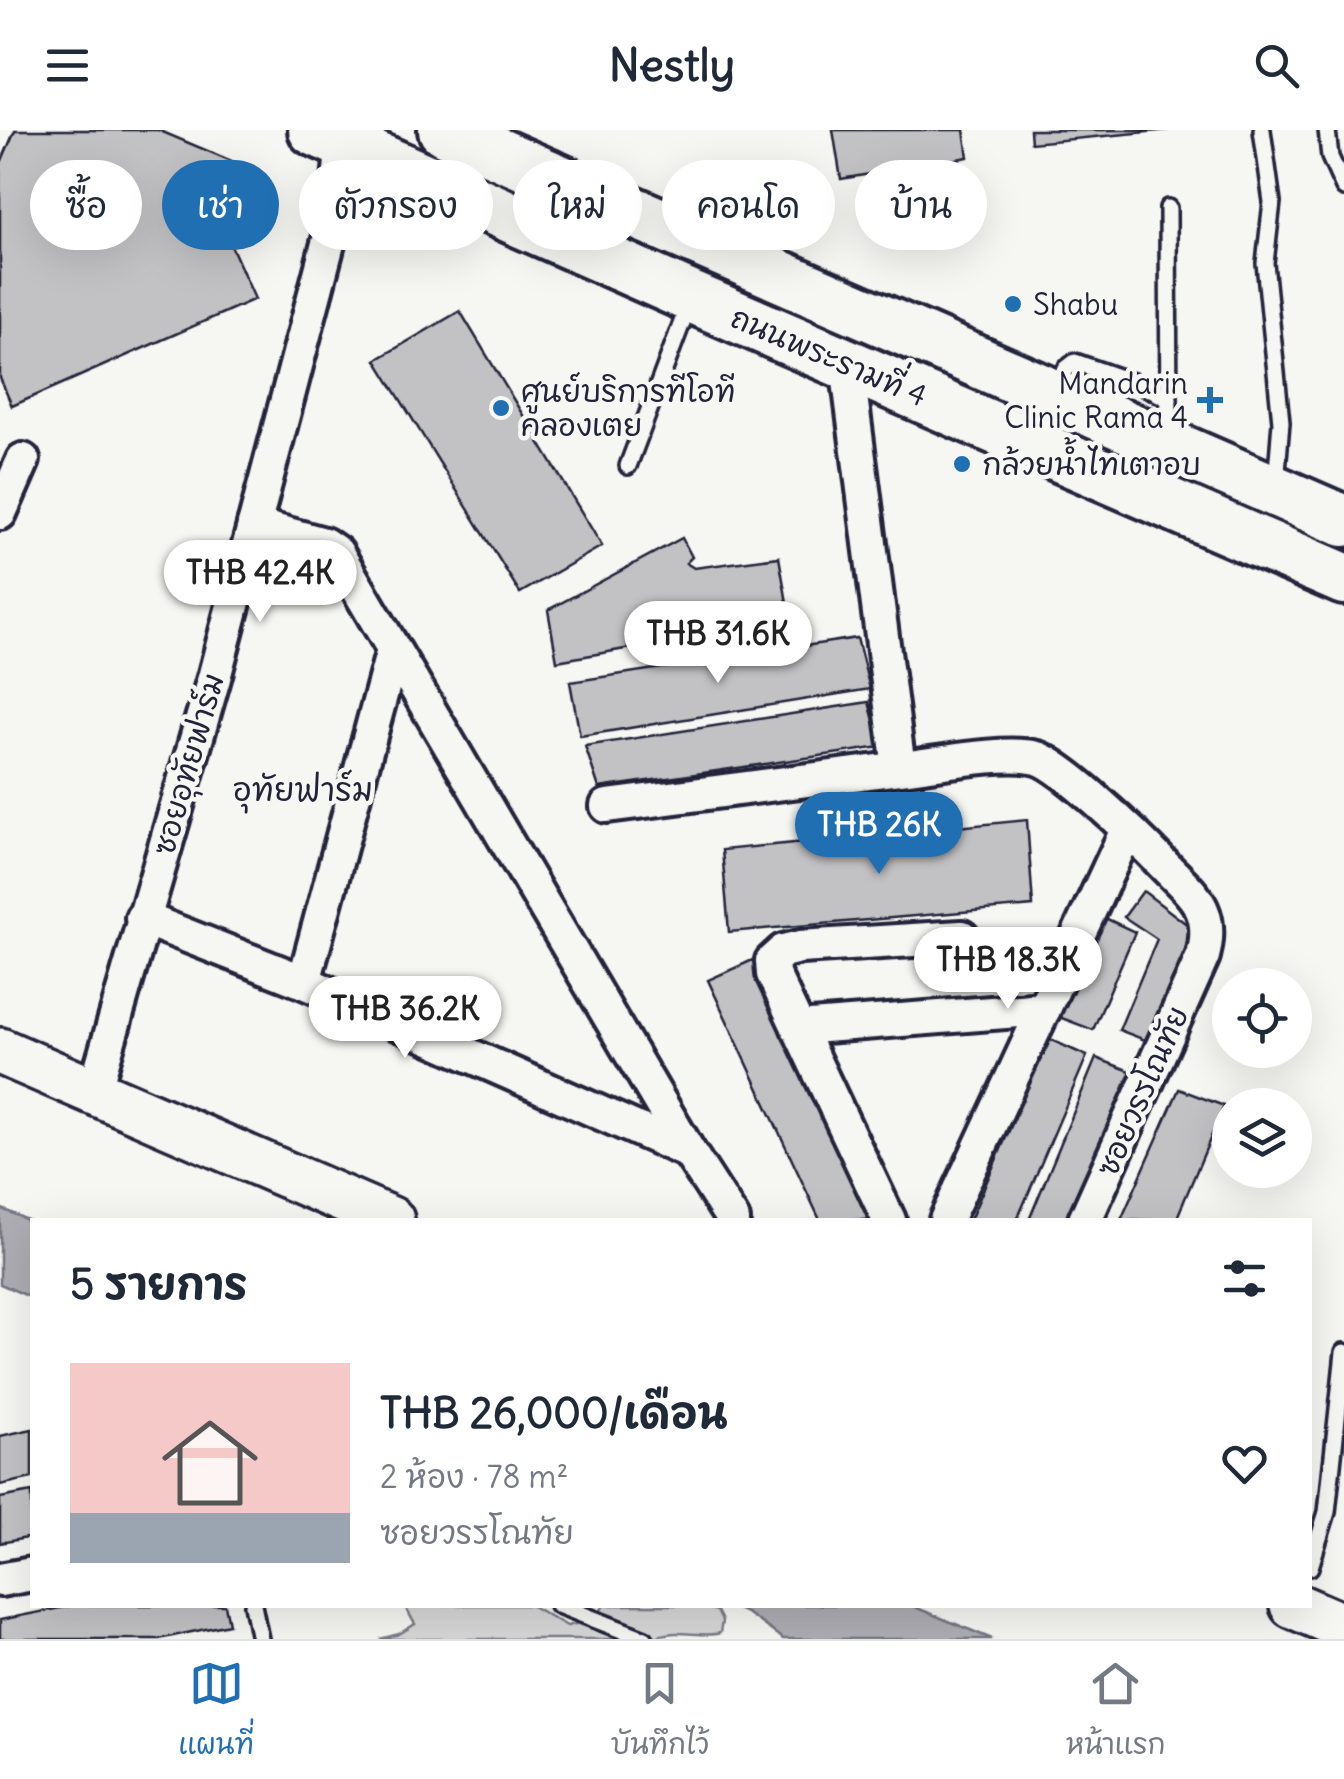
<!DOCTYPE html>
<html lang="th">
<head>
<meta charset="utf-8">
<style>
	body { margin:0; font-family:Delius,"Playpen Sans Thai",sans-serif; background:#f2f2f3; color:#1f2937; height:100vh; display:flex; flex-direction:column; font-size:38px; white-space:nowrap }
	* { box-sizing:border-box; margin:0 }
	p { font-size:32px; color:#747a83 }
	.icon { flex:none; width:55px; height:55px; fill:none; stroke:currentColor; stroke-width:2; stroke-linecap:round; stroke-linejoin:round }
	.map { position:relative; flex:1; overflow:hidden }
	.drawer { position:absolute; left:30px; top:1088px; width:1282px; height:390px; display:flex; flex-direction:column; background:#fff; border-radius:0px; box-shadow:0 10px 40px #0002 }
	.drawer>* { flex:none }
	.hud { position:absolute; left:30px; top:30px; width:1285px; height:90px; display:flex; gap:20px }
	.fabs { position:absolute; left:1212px; top:838px; display:grid; gap:20px }
	.fabs a { display:grid; place-items:center; width:100px; height:100px; border-radius:50%; background:#fff; box-shadow:0 10px 40px #0002; font-size:50px }
	.price { position:absolute; translate:-50% -85px; padding:0 22px; border-radius:35px; background:#fff; color:#222; font-size:32px; line-height:65px; filter:drop-shadow(0 2px 5px #0008) }
	.price::after { content:''; position:absolute; left:50%; top:60px; width:30px; height:22px; margin-left:-15px; background:inherit; clip-path:polygon(0 0,100% 0,50% 100%) }
	.price.on { background:#1f6fb2; color:#fff }
	ul { padding:0; list-style:none }
	li { display:flex; align-items:center; gap:30px; height:250px; padding:0 40px }
	li+li { border-top:2px solid #e0e1e3 }
	li span { display:grid; place-items:center; flex:none; width:280px; height:200px; border-radius:0px; color:#555 }
	li>.icon { margin-inline-start:auto }
	span .icon { width:120px; height:120px; fill:#fffc; stroke-width:1 }
	li b { font-size:42px }
	h2 { display:flex; justify-content:space-between; align-items:center; height:120px; padding:0 40px; font-size:42px }
	.chip { padding:0 35px; border-radius:45px; background:#fff; box-shadow:0 10px 40px #0002; font-size:35px; line-height:90px }
	.chip.on { background:#1f6fb2; color:#fff }
	header { display:flex; justify-content:space-between; align-items:center; height:130px; padding:0 40px; background:#fff; font-size:45px; font-weight:700 }
	.dock { display:flex; justify-content:space-around; align-items:center; height:140px; border-top:2px solid #e0e1e3; background:#fff; font-size:28px; color:#747a83 }
	.dock a { display:grid; justify-items:center; gap:5px }
	.dock .on { color:#1f6fb2 }
	.map>svg:first-child { display:block }
	.green { fill:#d7d7d7; stroke:#7c7c89; stroke-width:2.5 }
	.water { fill:#adadb3; stroke:#757583; stroke-width:2.5 }
	.building { fill:#c2c2c4; stroke:#22223b; stroke-width:2.5 }
	.lines { fill:none; stroke-linecap:round; stroke-linejoin:round }
	.lane-casing { stroke:#22223b; stroke-width:22 }
	.street-casing { stroke:#22223b; stroke-width:40 }
	.secondary-casing { stroke:#22223b; stroke-width:52 }
	.primary-casing { stroke:#22223b; stroke-width:58 }
	.lane { stroke:#f6f6f2; stroke-width:15 }
	.street { stroke:#f6f6f2; stroke-width:32 }
	.secondary { stroke:#f6f6f2; stroke-width:45 }
	.primary { stroke:#f6f6f2; stroke-width:50 }
	.poi-dot { fill:#1f6fb2; stroke:#f6f6f2; stroke-width:4 }
	.labels { text-anchor:middle; dominant-baseline:central; stroke-width:9; stroke-linejoin:round; paint-order:stroke }
	.poi-label { font-size:30px; fill:#22223b; stroke:#f6f6f2; text-anchor:start }
	.street-label { font-size:30px; fill:#22223b; stroke:#f6f6f2 }
	.neighbourhood-label { font-size:32px; fill:#22223b; stroke:#f6f6f2 }
</style>
</head>
<body>
<header><svg class="icon" aria-label="menu" viewBox="0 0 24 24"><path d="M4 6h16M4 12h16M4 18h16"/></svg>Nestly<svg class="icon" aria-label="search" viewBox="0 0 24 24"><circle cx="10" cy="10" r="6"/><path d="M15 15l6 6"/></svg></header>
<div class="map">
<svg width="1344" height="1509" viewBox="0 0 1344 1509">
	<rect width="100%" height="100%" fill="#f6f6f2"/>
	<filter id="ink" filterUnits="userSpaceOnUse"><feTurbulence type="fractalNoise" baseFrequency=".01" numOctaves="2"/><feDisplacementMap in="SourceGraphic" scale="20" xChannelSelector="R" yChannelSelector="G"/><feConvolveMatrix kernelMatrix="1 2 1 2 8 2 1 2 1" color-interpolation-filters="sRGB"/></filter>
	<g filter="url(#ink)">
		<!-- green -->
		<path class="green" d="M 404,1475 L 530,1475 L 567,1496 C 581,1493 598,1489 604,1475 L 696,1475 L 717,1481 L 722,1491 L 720,1503 C 700,1509 674,1496 651,1509 L 380,1509 L 399,1504 L 415,1494 Z"/>
		<!-- water -->
		<g class="water">
			<polygon points="0,1078 32,1092 32,1168 0,1154"/>
			<polygon points="729,1475 910,1475 992,1509 783,1509 748,1484"/>
		</g>
		<!-- building -->
		<g class="building">
			<polygon points="15,0 158,0 253,40 226,104 255,169 12,276 0,248 0,35"/>
			<polygon points="833,0 964,0 968,27 841,49"/>
			<polygon points="1030,0 1169,0 1031,13"/>
			<polygon points="460,181 602,416 520,463 376,230"/>
			<polygon points="682,408 692,427 686,433 694,438 779,427 790,490 557,531 548,480"/>
			<polygon points="857,508 870,559 580,606 570,552"/>
			<polygon points="869,572 881,617 599,658 585,616"/>
			<polygon points="1027,690 1033,776 729,802 722,720"/>
			<polygon points="1143,761 1197,802 1150,912 1119,900 1157,809 1124,787"/>
			<polygon points="1103,787 1135,802 1093,900 1059,887"/>
			<polygon points="755,829 877,1090 820,1090 708,850"/>
			<polygon points="1049,909 1087,926 1017,1090 970,1090"/>
			<polygon points="1096,928 1138,944 1079,1090 1029,1090"/>
			<polygon points="1179,959 1224,976 1176,1090 1121,1090"/>
			<polygon points="32,1299 32,1348 0,1355 0,1306"/>
			<polygon points="32,1362 32,1407 0,1413 0,1368"/>
			<polygon points="75,1475 225,1475 229,1494 159,1509 0,1509 0,1490"/>
		</g>
		<g class="lines">
			<!-- lane casing -->
			<g class="lane-casing">
				<g id="lane">
					<polyline points="1262,0 1272,72 1265,133 1281,292 1276,354"/>
					<polyline points="1327,0 1330,27 1344,58"/>
					<polyline points="1168,78 1169,307"/>
					<polyline points="1056,262 1066,239 1075,232 1141,255 1169,269"/>
					<polyline points="628,336 690,171"/>
					<polyline points="1310,1437 1327,1382 1344,1222"/>
					<polyline points="253,1475 260,1509"/>
					<polyline points="558,1475 645,1509"/>
				</g>
			</g>
			<!-- street casing -->
			<g class="street-casing">
				<g id="street">
					<polyline points="847,235 899,638"/>
					<polyline points="0,383 23,330"/>
					<polyline points="254,395 324,414 337,423 689,1022 733,1090"/>
					<path d="M 607,676 C 705,663 803,651 901,638 C 937,634 1003,620 1037,628 C 1061,634 1139,709 1159,730 C 1190,763 1216,776 1203,826 L 1085,1090"/>
					<polyline points="142,788 304,852 689,1022"/>
					<polyline points="304,852 393,520"/>
					<polyline points="798,898 1044,879"/>
					<polyline points="94,962 214,548 335,87 343,13"/>
					<polyline points="889,1090 773,844 772,831 783,821 800,817 962,807"/>
					<polyline points="946,1090 1127,700"/>
					<polyline points="0,1450 32,1444"/>
				</g>
			</g>
			<!-- secondary casing -->
			<g class="secondary-casing">
				<g id="secondary">
					<polyline points="0,921 391,1090"/>
					<polyline points="1293,1475 1344,1497"/>
				</g>
			</g>
			<!-- primary casing -->
			<g class="primary-casing">
				<g id="primary">
					<polyline points="314,0 691,167 1344,449"/>
					<polyline points="444,0 1344,391"/>
				</g>
			</g>
			<!-- lane -->
			<use href="#lane" class="lane"/>
			<!-- street -->
			<use href="#street" class="street"/>
			<!-- secondary -->
			<use href="#secondary" class="secondary"/>
			<!-- primary -->
			<use href="#primary" class="primary"/>
		</g>
	</g>
	<!-- markers -->
	<g class="poi-dot">
		<circle cx="1013" cy="174" r="10"/>
		<path d="M1205 255h10v10h10v10h-10v10h-10v-10h-10v-10h10z"/>
		<circle cx="501" cy="278" r="10"/>
		<circle cx="962" cy="334" r="10"/>
	</g>
	<g class="labels">
		<!-- poi labels -->
		<g class="poi-label">
			<text x="1033" y="174">Shabu</text>
			<text x="1188" y="253" text-anchor="end">Mandarin<tspan x="1188" dy="34">Clinic Rama 4</tspan></text>
			<text x="521" y="261">ศูนย์บริการทีโอที<tspan x="521" dy="34">คลองเตย</tspan></text>
			<text x="982" y="334">กล้วยน้ำไทเตาอบ</text>
		</g>
		<!-- street labels -->
		<g class="street-label">
			<text transform="translate(829 226) rotate(23)">ถนนพระรามที่ 4</text>
			<text transform="translate(188 634) rotate(-74)">ซอยอุทัยฟาร์ม</text>
			<text transform="translate(1142 961) rotate(-66)">ซอยวรรโณทัย</text>
		</g>
		<!-- neighbourhood labels -->
		<g class="neighbourhood-label">
			<text x="303" y="659">อุทัยฟาร์ม</text>
		</g>
	</g>
</svg>
<div class="fabs">
<a><svg class="icon" aria-label="locate" viewBox="0 0 24 24"><circle cx="12" cy="12" r="6"/><path d="M12 2v4M12 18v4M2 12h4M18 12h4"/></svg></a>
<a><svg class="icon" aria-label="layers" viewBox="0 0 24 24"><path d="M12 4l9 5-9 5-9-5zM3 14l9 5 9-5"/></svg></a>
</div>
<b class="price" style="left:260px;top:495px">THB 42.4K</b>
<b class="price" style="left:718px;top:556px">THB 31.6K</b>
<b class="price on" style="left:879px;top:747px">THB 26K</b>
<b class="price" style="left:1008px;top:882px">THB 18.3K</b>
<b class="price" style="left:405px;top:931px">THB 36.2K</b>
<div class="hud">
<a class="chip">ซื้อ</a>
<a class="chip on">เช่า</a>
<a class="chip">ตัวกรอง</a>
<a class="chip">ใหม่</a>
<a class="chip">คอนโด</a>
<a class="chip">บ้าน</a>
</div>
<section class="drawer">
<h2>5 รายการ<svg class="icon" aria-label="filters" viewBox="0 0 24 24"><path d="M4 7h16M4 17h16"/><circle cx="9" cy="7" r="2"/><circle cx="15" cy="17" r="2"/></svg></h2>
<ul>
<li><span style="background:linear-gradient(#f6c9c9 75%,#9aa5b1 0)"><svg class="icon" aria-label="home" viewBox="0 0 24 24"><path d="M3 11l9-7 9 7M6 9v11h12V9"/></svg></span><div><b>THB 26,000/เดือน</b><p>2 ห้อง · 78 m²</p><p>ซอยวรรโณทัย</p></div><svg class="icon" aria-label="heart" viewBox="0 0 24 24"><path d="M12 20l-8-8c-3-5 5-10 8-4 3-6 11-1 8 4z"/></svg></li>
</ul>
</section>
</div>
<nav class="dock">
<a class="on"><svg class="icon" aria-label="map" viewBox="0 0 24 24"><path d="M3 6l6-2 6 2 6-2v14l-6 2-6-2-6 2zM9 4v14M15 6v14"/></svg>แผนที่</a>
<a><svg class="icon" aria-label="saved" viewBox="0 0 24 24"><path d="M7 4h10v16l-5-4-5 4z"/></svg>บันทึกไว้</a>
<a><svg class="icon" aria-label="home" viewBox="0 0 24 24"><path d="M3 11l9-7 9 7M6 9v11h12V9"/></svg>หน้าแรก</a>
</nav>
</body>
</html>
